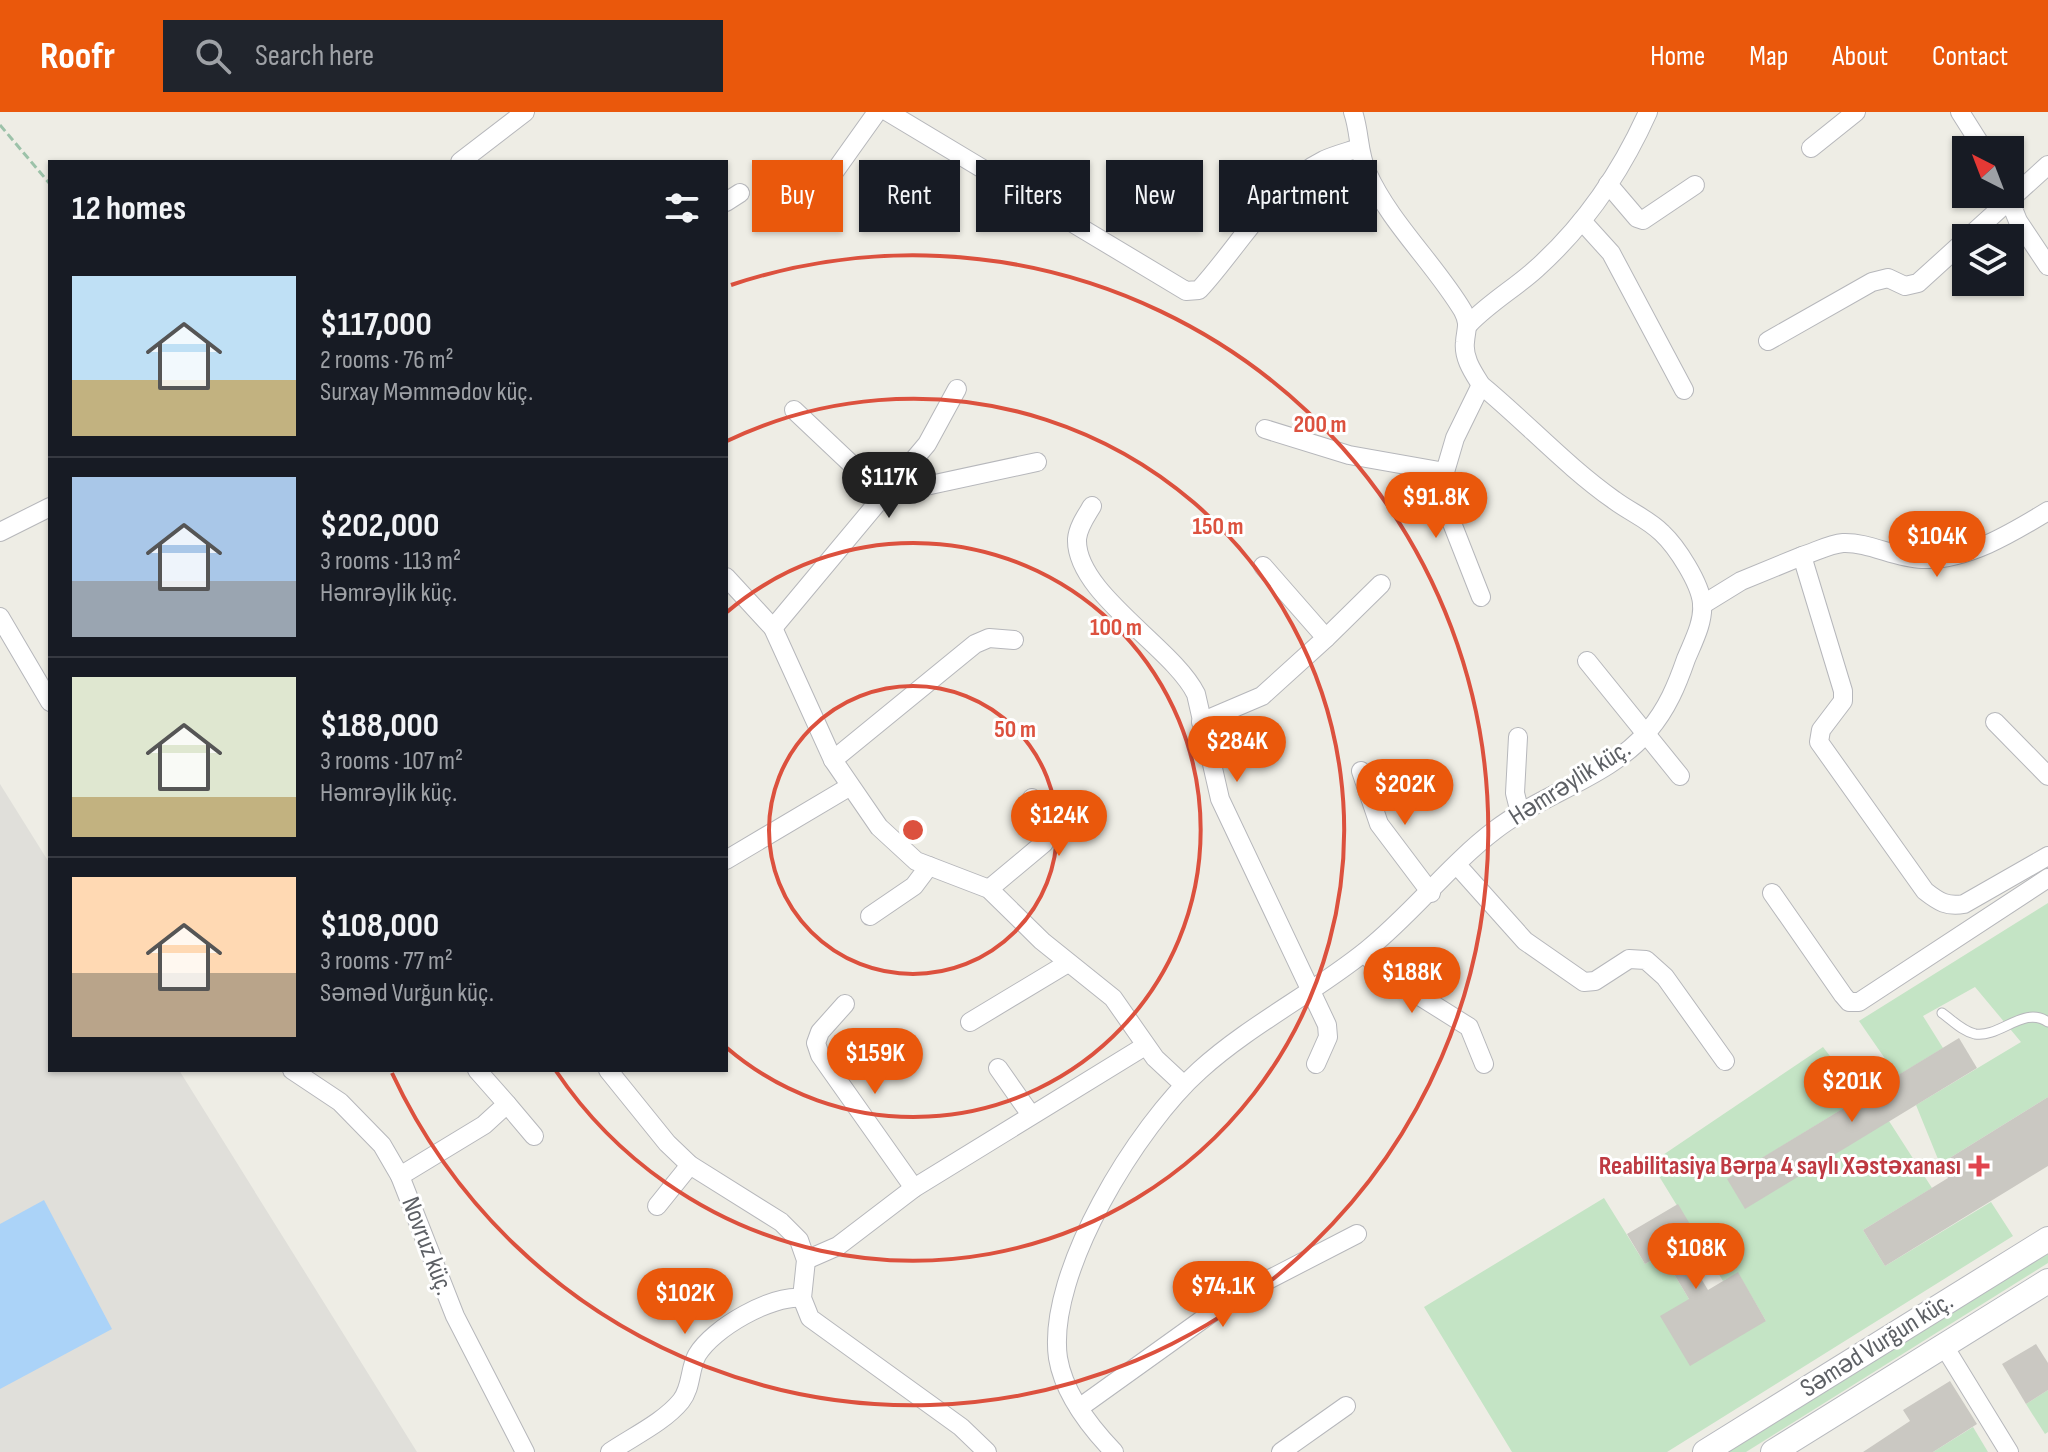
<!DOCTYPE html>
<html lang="en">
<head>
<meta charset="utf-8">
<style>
	body { margin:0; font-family:"Sofia Sans Condensed",sans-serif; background:#20242c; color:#f1f3f6; height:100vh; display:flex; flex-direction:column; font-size:30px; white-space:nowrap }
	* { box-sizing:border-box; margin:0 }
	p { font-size:26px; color:#9ea1a6 }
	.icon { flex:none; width:44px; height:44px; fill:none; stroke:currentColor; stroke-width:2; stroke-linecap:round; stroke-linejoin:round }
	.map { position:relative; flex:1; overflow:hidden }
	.drawer { position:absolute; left:48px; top:48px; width:680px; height:912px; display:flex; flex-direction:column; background:#171b24; border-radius:0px; box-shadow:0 2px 6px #0004 }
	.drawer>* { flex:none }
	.hud { position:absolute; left:752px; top:48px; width:760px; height:72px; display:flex; gap:16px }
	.needle { width:52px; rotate:318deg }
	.tools { position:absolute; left:1952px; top:24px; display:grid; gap:16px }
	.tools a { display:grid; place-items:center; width:72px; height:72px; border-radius:0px; background:#171b24; box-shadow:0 2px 6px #0004; font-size:40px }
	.price { position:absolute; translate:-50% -68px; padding:0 18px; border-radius:28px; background:#ea580c; color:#fff; font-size:26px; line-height:52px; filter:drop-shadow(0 2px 4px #0008) }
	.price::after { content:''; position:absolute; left:50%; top:48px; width:24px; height:18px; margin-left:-12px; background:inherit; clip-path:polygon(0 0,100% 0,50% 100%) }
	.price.on { background:#222; color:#fff }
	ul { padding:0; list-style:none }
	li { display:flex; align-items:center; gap:24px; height:200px; padding:0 24px }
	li+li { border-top:2px solid #363941 }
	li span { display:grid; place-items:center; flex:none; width:224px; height:160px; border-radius:0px; color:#555 }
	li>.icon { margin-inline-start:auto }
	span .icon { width:96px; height:96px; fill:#fffc; stroke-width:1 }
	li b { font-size:34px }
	h2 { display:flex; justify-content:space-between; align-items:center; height:96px; padding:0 24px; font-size:34px }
	.pill { padding:0 28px; border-radius:0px; background:#171b24; box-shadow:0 2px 6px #0004; font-size:28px; line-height:72px }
	.pill.on { background:#ea580c; color:#fff }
	header { display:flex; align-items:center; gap:48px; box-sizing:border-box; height:112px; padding:0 40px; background:#ea580c; color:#fff }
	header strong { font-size:38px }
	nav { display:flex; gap:44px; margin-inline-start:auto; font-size:28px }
	.search { width:560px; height:72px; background:#20242c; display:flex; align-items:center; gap:20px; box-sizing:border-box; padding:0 28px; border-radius:0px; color:#9ea1a6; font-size:30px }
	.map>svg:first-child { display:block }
	.industrial { fill:#e0dfda }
	.green { fill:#c4e4c5 }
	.water { fill:#abd3f8 }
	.building { fill:#cac8c2 }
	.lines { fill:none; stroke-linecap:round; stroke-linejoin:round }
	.lane-casing { stroke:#b6b7bb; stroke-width:11 }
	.street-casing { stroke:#b6b7bb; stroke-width:20 }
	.secondary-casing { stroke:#b7b9be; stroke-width:26 }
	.path { stroke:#9cc2a9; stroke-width:3; stroke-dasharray:8 4; stroke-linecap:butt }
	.lane { stroke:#fff; stroke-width:9 }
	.street { stroke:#fff; stroke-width:18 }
	.secondary { stroke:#fff; stroke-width:24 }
	.ring { fill:none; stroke:#dc513e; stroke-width:4 }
	.health-dot { fill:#e0444e; stroke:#fff; stroke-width:3 }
	.labels { text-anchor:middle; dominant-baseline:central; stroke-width:6; stroke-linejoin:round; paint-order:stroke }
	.street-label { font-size:26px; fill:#5d6065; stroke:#fff }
	.health-label { font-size:26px; font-weight:bold; fill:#be3a42; stroke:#fff; text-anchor:end }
	.centre { fill:#dc513e; stroke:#fff; stroke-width:4 }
	.ring-label { font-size:24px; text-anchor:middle; font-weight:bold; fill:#dc513e; stroke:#fff; stroke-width:6; stroke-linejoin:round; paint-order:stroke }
</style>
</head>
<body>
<header>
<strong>Roofr</strong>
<div class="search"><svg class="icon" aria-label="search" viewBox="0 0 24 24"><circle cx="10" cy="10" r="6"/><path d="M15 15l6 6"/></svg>Search here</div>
<nav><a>Home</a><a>Map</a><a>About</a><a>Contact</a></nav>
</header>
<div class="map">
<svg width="2048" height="1340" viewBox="0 0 2048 1340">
	<rect width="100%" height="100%" fill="#eeede5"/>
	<!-- industrial -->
	<polygon class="industrial" points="0,672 50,752 50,958 179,958 417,1340 0,1340"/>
	<!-- green -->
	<g class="green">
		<polygon points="2048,791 2048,985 1940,1052 1916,993 2021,930 1975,875 1923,904 1943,936 1897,964 1859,909"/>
		<polygon points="1823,935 1862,985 1728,1067 1889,1009 1932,1076 1863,1118 1885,1154 1991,1090 2013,1124 1667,1340 1512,1340 1424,1195 1604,1086 1645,1152 1662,1142 1689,1187 1766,1209 1738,1161 1723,1169 1651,1051"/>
		<polygon points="2048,1139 2048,1151 1746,1340 1727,1340"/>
		<polygon points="2048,1278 2048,1320 2045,1322 2026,1292"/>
		<polygon points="1973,1315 1988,1340 1933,1340"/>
	</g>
	<!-- water -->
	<polygon class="water" points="44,1088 112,1217 0,1277 0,1112"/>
	<!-- building -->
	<g class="building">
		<polygon points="1959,926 1977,956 1745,1097 1727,1067"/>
		<polygon points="2048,985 2048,1054 1885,1154 1863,1118 1948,1066 1940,1052"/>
		<polygon points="1678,1092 1697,1124 1681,1133 1708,1178 1738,1160 1766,1209 1690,1254 1660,1204 1689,1187 1662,1142 1645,1152 1627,1122"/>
		<polygon points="2036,1232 2048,1251 2048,1278 2026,1292 2002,1252"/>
		<polygon points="1950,1269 1977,1312 1933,1340 1863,1340 1910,1309 1903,1298"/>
	</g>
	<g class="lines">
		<!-- lane casing -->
		<g class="lane-casing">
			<path id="lane" d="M 1942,901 C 1952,908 1962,919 1975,922 C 2000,926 2024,893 2048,910"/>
		</g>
		<!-- street casing -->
		<g class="street-casing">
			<g id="street">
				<path d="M 888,0 L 1186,179 L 1199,178 C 1238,136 1271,74 1324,48 C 1335,43 1347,40 1359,36"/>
				<polyline points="1960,0 1984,38"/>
				<polyline points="1811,36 1856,0"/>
				<polyline points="460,50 525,0"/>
				<polyline points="1608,72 1637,106 1643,108 1695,73"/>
				<polyline points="2007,82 2018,109 2048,154"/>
				<polyline points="815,87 877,0"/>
				<polyline points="726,90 740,81"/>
				<polyline points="1582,109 1611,141 1684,278"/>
				<path d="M 1469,212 C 1489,191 1515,176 1536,157 C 1584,114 1622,58 1648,0"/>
				<polyline points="1768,229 1872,170 1888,166 1905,174 1918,171 2048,53"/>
				<polyline points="794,298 884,383 927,332 957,277"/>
				<polyline points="1265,317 1349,343 1445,360 1455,326 1481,273"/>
				<polyline points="1445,360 1450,406 1481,485"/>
				<path d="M 1092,394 C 1086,404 1078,415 1077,427 C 1075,481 1173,535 1196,582 L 1220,687 L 1327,913 L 1328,925 L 1316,952"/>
				<polyline points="0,420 50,395"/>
				<path d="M 1802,444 C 1815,440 1830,432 1843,431 C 1869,430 1895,446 1922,447 C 1966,449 2012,421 2048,399"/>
				<polyline points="726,465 773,516 833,648 879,715 916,749 989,777 1042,829 1113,886 1155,946 1184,973"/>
				<path d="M 1702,493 L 1741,469 L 1802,444 L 1843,579 L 1843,589 L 1821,618 L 1819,630 L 1925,779 C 1939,790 1947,795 1964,792 L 2048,744"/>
				<polyline points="0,505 50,590"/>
				<polyline points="773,516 884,383 1037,350"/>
				<polyline points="1326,526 1381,472"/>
				<polyline points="1587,549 1680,664"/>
				<polyline points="1201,610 1262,584 1326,526 1263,454"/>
				<polyline points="1995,610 2048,664"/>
				<polyline points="1518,625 1515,681 1520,701"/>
				<polyline points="833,648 975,532 989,526 1014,528"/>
				<polyline points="1361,659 1379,712 1431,781"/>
				<polyline points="726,748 849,675"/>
				<polyline points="1457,753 1525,829 1584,870 1595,869 1629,847 1646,848 1665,865 1725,949"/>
				<polyline points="989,777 1044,731 1048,721 1032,686"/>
				<polyline points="1772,781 1843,883 1849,890 1859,890 2048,766"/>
				<polyline points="870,804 914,774 929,754"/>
				<polyline points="1364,841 1386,863 1469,915 1484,952"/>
				<polyline points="845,892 820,920 816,931 820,943 914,1076"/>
				<polyline points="970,910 1068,851"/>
				<polyline points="998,956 1031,1003"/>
				<polyline points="292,958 340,990 382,1033 400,1064 455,1204 525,1340"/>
				<polyline points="608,958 667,1031 690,1053 781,1110 799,1128 806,1148 802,1186 810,1206 961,1315 987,1340"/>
				<polyline points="507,992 534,1024"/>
				<polyline points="400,1064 484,1013 507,992 477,958"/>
				<polyline points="657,1094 690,1053"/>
				<polyline points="806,1148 838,1134 914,1076 1145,934"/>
				<polyline points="1944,1234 2009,1340"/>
				<polyline points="1079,1296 1231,1187 1357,1122"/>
				<path d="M 610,1340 C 632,1325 664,1310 681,1289 C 692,1275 689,1258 697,1243 C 713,1216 771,1183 802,1186"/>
				<path d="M 1114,1340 C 1089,1314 1064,1282 1058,1246 C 1046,1161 1138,1013 1200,958 C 1251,912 1314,881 1367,838 C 1413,801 1449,753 1495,718 C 1543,681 1610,665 1649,618 C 1667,597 1677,573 1686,547 C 1693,530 1704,510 1702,491 C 1700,471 1677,435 1662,421 C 1648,407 1630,400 1614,388 C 1567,355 1526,310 1481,273 C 1473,260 1463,246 1465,230 C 1466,216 1470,213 1463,199 C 1435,152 1390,111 1367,60 C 1358,41 1360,20 1353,0"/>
				<polyline points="1281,1340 1346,1294"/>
			</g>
		</g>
		<!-- secondary casing -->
		<g class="secondary-casing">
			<g id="secondary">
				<polyline points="1705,1340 2048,1127"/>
				<polyline points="1773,1340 2048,1169"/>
			</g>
		</g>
		<!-- path -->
		<polyline class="path" points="0,13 50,72"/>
		<!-- lane -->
		<use href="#lane" class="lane"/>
		<!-- street -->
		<use href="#street" class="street"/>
		<!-- secondary -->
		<use href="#secondary" class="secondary"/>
	</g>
	<!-- distance rings -->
	<g class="ring">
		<circle cx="913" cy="718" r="144"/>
		<path d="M727 500A287 287 0 1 1 727 936"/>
		<path d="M727 329A431 431 0 1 1 556 959"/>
		<path d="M731 173A575 575 0 1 1 392 961"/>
	</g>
	<!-- markers -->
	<path class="health-dot" d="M1975 1042h8v8h8v8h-8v8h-8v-8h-8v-8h8z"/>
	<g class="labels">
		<!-- street labels -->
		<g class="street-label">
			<text transform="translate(1570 671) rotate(-32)">Həmrəylik küç.</text>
			<text transform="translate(427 1134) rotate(69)">Novruz küç.</text>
			<text transform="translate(1877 1233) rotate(-32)">Səməd Vurğun küç.</text>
		</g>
		<!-- health labels -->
		<g class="health-label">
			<text x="1961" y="1054">Reabilitasiya Bәrpa 4 saylı Xəstəxanası</text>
		</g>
	</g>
	<circle cx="913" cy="718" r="12" class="centre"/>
	<g class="ring-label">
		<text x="1320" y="320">200 m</text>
		<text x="1218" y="422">150 m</text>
		<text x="1116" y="523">100 m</text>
		<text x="1015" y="625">50 m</text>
	</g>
</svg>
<div class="tools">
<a><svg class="needle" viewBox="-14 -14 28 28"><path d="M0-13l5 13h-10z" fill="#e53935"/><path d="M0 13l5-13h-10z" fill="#9ea1a6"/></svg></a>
<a><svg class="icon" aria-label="layers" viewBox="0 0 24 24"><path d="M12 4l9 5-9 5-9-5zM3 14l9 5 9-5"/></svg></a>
</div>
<b class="price on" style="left:889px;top:408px">$117K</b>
<b class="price" style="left:1436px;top:428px">$91.8K</b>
<b class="price" style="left:1937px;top:467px">$104K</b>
<b class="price" style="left:1237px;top:672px">$284K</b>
<b class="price" style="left:1405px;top:715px">$202K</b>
<b class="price" style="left:1059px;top:746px">$124K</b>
<b class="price" style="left:1412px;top:903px">$188K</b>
<b class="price" style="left:875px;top:984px">$159K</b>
<b class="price" style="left:1852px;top:1012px">$201K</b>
<b class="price" style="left:1696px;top:1179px">$108K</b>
<b class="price" style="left:1223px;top:1217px">$74.1K</b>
<b class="price" style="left:685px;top:1224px">$102K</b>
<div class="hud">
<a class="pill on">Buy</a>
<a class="pill">Rent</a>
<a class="pill">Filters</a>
<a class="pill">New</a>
<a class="pill">Apartment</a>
</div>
<section class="drawer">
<h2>12 homes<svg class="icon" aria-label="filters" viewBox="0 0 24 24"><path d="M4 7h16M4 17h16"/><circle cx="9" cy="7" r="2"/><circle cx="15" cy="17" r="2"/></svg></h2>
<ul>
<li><span style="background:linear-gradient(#bfe0f5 65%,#c2b280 0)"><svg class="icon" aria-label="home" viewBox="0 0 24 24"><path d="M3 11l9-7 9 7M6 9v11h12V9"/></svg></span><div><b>$117,000</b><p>2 rooms · 76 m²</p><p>Surxay Məmmədov küç.</p></div></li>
<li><span style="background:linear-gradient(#a9c7e8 65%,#9aa5b1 0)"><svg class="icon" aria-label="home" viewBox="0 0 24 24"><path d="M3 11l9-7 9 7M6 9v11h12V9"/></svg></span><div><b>$202,000</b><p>3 rooms · 113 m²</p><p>Həmrəylik küç.</p></div></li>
<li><span style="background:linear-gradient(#dfe7d0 75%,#c2b280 0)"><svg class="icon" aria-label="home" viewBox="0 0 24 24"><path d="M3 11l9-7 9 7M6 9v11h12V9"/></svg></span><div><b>$188,000</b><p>3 rooms · 107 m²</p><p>Həmrəylik küç.</p></div></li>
<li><span style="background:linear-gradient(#ffd9b3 60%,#b9a48a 0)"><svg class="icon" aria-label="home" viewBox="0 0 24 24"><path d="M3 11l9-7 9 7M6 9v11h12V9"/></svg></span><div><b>$108,000</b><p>3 rooms · 77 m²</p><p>Səməd Vurğun küç.</p></div></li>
</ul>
</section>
</div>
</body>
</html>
